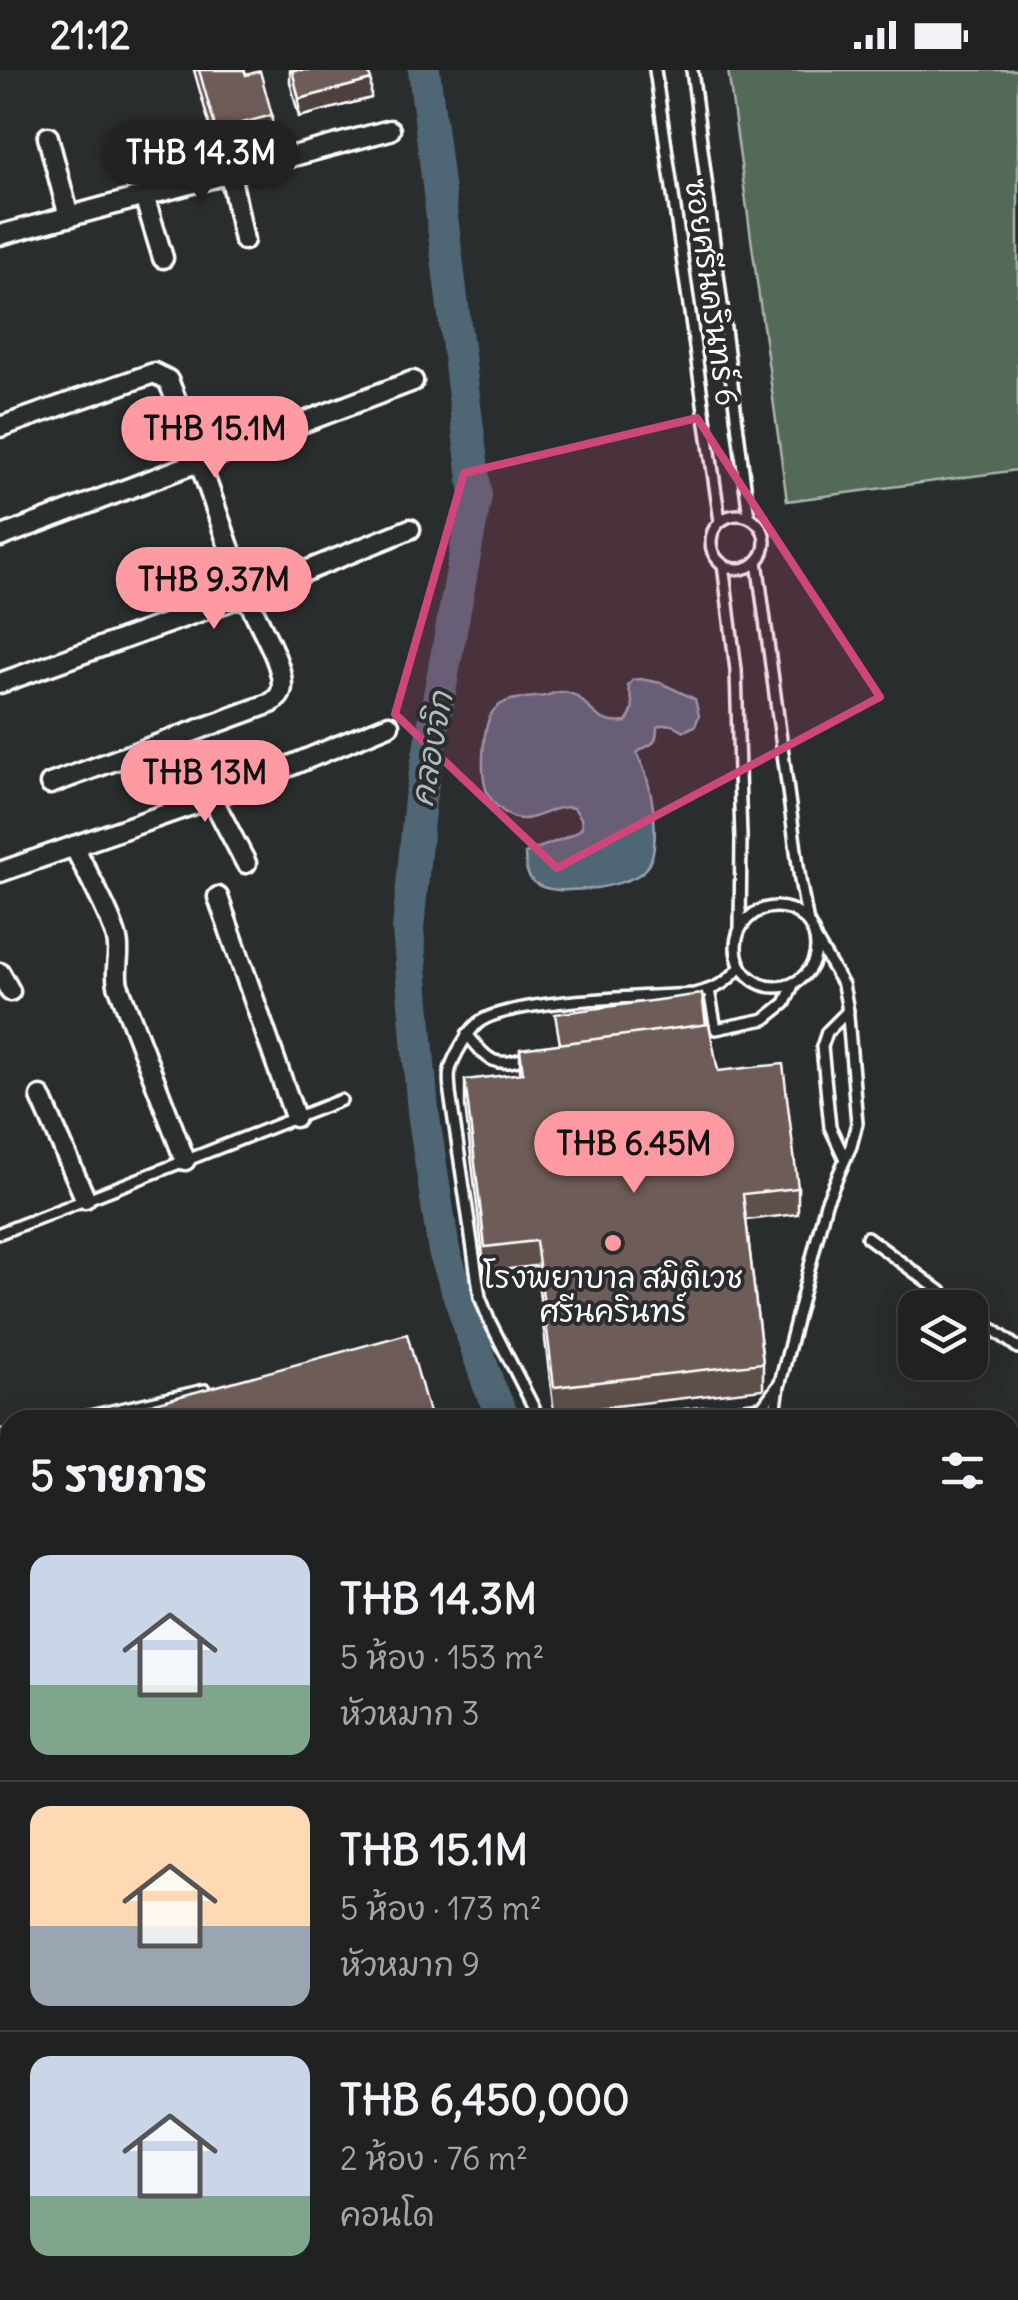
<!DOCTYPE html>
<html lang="th">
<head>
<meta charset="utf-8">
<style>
	body { margin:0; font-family:Delius,"Playpen Sans Thai",sans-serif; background:#282a2a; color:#f1f3f6; height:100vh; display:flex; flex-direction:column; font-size:38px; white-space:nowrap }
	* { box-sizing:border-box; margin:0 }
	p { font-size:32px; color:#a2a4a5 }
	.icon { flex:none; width:55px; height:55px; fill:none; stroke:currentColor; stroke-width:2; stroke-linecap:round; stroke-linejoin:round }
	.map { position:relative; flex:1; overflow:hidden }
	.side { position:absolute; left:0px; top:1340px; width:1020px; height:890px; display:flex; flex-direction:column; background:#202222; border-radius:30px 30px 0 0; box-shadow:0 5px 25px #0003,0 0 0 2px #3d3f40 }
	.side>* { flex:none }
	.tools { position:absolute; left:898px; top:1220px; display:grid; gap:20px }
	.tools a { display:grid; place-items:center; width:90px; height:90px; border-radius:20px; background:#202222; box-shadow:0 5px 25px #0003,0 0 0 2px #3d3f40; font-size:50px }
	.price { position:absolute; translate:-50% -85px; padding:0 22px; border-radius:35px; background:#ff9aa2; color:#111; font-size:32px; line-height:65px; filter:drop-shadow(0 2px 5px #0008) }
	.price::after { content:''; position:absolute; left:50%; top:60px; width:30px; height:22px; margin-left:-15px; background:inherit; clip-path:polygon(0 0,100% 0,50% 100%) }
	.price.on { background:#222; color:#fff }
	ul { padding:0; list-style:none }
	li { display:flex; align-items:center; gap:30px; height:250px; padding:0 30px }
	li+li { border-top:2px solid #3d3f40 }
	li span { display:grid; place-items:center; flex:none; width:280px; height:200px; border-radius:20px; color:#555 }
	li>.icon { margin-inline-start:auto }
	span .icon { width:120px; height:120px; fill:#fffc; stroke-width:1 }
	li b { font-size:42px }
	h2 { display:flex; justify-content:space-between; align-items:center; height:120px; padding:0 30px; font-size:42px }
	.status { display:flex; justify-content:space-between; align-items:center; height:70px; padding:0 50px; background:#202222; direction:ltr }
	.status svg { height:28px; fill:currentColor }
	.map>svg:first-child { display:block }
	.green { fill:#526b59; stroke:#a8b5ac; stroke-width:2.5 }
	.water { fill:#4f6674; stroke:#95a3ac; stroke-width:2.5 }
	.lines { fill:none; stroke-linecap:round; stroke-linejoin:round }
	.canal { stroke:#4f6674; stroke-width:20 }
	.river { stroke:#4f6674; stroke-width:32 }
	.lane-casing { stroke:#fff; stroke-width:16 }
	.street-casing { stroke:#fff; stroke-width:25 }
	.secondary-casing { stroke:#fff; stroke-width:32 }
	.lane { stroke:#2a2d2e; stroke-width:9 }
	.street { stroke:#2a2d2e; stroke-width:18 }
	.secondary { stroke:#2a2d2e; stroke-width:25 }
	.wall { fill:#5f4f4c; stroke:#fff; stroke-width:2.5 }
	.shaded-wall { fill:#4d403e; stroke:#fff; stroke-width:2.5 }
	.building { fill:#6e5c58; stroke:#fff; stroke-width:2.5 }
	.marked { fill:#ce467c; fill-opacity:0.2; stroke:#ce467c; stroke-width:8; stroke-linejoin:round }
	.poi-dot { fill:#ff9aa2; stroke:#2a2d2e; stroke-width:4 }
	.labels { text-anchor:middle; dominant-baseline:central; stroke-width:8; stroke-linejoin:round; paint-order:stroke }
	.street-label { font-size:30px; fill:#fff; stroke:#2a2d2e }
	.poi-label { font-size:30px; fill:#fff; stroke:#2a2d2e }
	.water-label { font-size:32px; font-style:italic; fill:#b0bac0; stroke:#2a2d2e }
</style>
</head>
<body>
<div class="status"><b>21:12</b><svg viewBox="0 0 49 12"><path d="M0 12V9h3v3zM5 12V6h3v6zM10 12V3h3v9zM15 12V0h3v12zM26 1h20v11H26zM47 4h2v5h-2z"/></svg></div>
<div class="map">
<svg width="1018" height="2230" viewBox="0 0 1018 2230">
	<rect width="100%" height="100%" fill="#2a2d2e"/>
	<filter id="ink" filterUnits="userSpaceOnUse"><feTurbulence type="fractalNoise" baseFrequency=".01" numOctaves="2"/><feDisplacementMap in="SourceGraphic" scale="20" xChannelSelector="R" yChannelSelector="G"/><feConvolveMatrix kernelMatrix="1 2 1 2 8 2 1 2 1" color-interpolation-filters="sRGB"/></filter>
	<g filter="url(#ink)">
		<!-- green -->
		<polygon class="green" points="728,0 1018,0 1018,400 787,431"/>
		<!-- water -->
		<path class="water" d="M 640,609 L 661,613 L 695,629 L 699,646 L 695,656 L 684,661 C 675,655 667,652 657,657 C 657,680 648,672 637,683 C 640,691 644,698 646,705 C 653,728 661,777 647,798 C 637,811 605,817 589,819 C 573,820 548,823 535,813 C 525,805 526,796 525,784 C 543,774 566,771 582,758 L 581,748 L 574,738 C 554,733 534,754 515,748 C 504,744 492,733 487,722 C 480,705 482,653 494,640 C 508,625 528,629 545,626 C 553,624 552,623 560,622 C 590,621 587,657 626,652 C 637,638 632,631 628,616 L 633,610 Z"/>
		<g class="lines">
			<!-- canal -->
			<polyline class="canal" points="946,2220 959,2230"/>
			<!-- river -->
			<polyline class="river" points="424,0 476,425 420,729 408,859 423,1042 444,1181 490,1319 505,1350"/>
			<!-- lane casing -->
			<g class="lane-casing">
				<g id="lane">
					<polyline points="655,0 720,451"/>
					<polyline points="692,0 749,447"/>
					<circle cx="738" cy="472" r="27"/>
					<polyline points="757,491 800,810 808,853"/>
					<polyline points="723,494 736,600 741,768 740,859"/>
					<circle cx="776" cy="877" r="40"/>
					<polyline points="709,920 716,959 765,949 785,933 794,913"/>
					<path d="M 467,964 C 487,989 494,1000 527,987"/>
					<polyline points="845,1089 830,1057 822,977 827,962 848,941"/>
					<polyline points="0,1163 341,1030"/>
					<polyline points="867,1167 963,1238"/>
					<polyline points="970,1242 1018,1278"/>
					<polyline points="72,1350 205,1320"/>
					<path d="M 540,1350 L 489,1250 L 480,1227 L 450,1023 C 450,1016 448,1007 450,1000 C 453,987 468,962 478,953 C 507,929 651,927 694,924 C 716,919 727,913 741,896"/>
					<polyline points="648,1350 762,1337 780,1313 826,1133 851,1076 857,1053 847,935 843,915 815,868"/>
					<polyline points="774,1350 779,1316"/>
					<polyline points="0,1366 10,1364"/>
					<polyline points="0,1788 10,1785"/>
					<polyline points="0,1838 10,1836"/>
					<polyline points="0,1904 10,1903"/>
					<polyline points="236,2226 273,2220"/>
				</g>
			</g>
			<!-- street casing -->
			<g class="street-casing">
				<g id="street">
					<polyline points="48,67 69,147"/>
					<polyline points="230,103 244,170"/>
					<polyline points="144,126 163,188"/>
					<polyline points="0,165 390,60"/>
					<path d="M 0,357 L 154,303 L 168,310 C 197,379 219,451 245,521 C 254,547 282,589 282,615 C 282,624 278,628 271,633 L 50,714"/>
					<polyline points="0,467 413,311"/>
					<polyline points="0,613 246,525 410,459"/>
					<polyline points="212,728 246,793"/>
					<path d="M 74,776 C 86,802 110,842 117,869 C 121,885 114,900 118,915 L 185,1090"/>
					<polyline points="0,802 212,728 389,655"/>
					<polyline points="218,827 295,1047"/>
					<polyline points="0,903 10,921"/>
					<polyline points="41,1027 85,1128"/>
					<polyline points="1010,1468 1018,1457"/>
					<polyline points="1010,1616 1018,1623"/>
					<polyline points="0,1716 10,1714"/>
					<polyline points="1010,1967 1018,1958"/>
					<polyline points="1010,2095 1018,2086"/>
					<polyline points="706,2220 706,2230"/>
					<polyline points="455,2230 511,2220"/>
				</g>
			</g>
			<!-- secondary casing -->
			<g class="secondary-casing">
				<g id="secondary">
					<polyline points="0,1987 10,2001"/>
					<polyline points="0,2097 10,2113"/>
					<polyline points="73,2220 79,2230"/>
					<polyline points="145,2220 151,2230"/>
				</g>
			</g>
			<!-- lane -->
			<use href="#lane" class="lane"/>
			<!-- street -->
			<use href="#street" class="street"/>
			<!-- secondary -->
			<use href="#secondary" class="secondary"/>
		</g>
		<!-- wall -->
		<g class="wall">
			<polygon points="194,0 246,0 244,0 272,63 216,78"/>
			<polygon points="290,0 368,0 371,28 299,47 290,12"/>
			<polygon points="706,955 718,1001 798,1118 798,1144 746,1150 763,1293 763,1319 554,1343 536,1196 485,1202 465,1036 465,1010 520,1004 520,979"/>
		</g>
		<!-- shaded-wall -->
		<g class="shaded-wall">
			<polygon points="371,10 371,28 299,47 299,29"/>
			<polygon points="272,45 272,63 216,78 216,60"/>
			<polygon points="195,2220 224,2220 195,2226"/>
		</g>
		<!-- building -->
		<g class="building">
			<polygon points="199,0 244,0 246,5 260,1 272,45 216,60"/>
			<polygon points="292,0 368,0 371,10 299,29"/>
			<polygon points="702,924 706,955 560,974 555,944"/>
			<polygon points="709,954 718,1001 783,994 798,1118 743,1124 763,1293 554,1317 536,1171 485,1177 465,1010 523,1003 520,979"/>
			<polygon points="407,1264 431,1350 97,1349"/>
		</g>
	</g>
	<!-- marked area -->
	<path class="marked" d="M 697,348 L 880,627 L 557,798 L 395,644 L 464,403 Z"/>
	<!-- markers -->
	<circle class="poi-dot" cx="613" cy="1173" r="10"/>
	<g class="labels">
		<!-- street labels -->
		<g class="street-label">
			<text transform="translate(712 222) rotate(82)">ซอยศรีนครินทร์ 6</text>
		</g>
		<!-- poi labels -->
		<g class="poi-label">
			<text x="613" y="1207">โรงพยาบาล สมิติเวช<tspan x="613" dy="34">ศรีนครินทร์</tspan></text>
		</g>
		<!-- water labels -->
		<g class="water-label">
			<text transform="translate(431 679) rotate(-80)">คลองจิก</text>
		</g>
	</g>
</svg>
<div class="tools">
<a><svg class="icon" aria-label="layers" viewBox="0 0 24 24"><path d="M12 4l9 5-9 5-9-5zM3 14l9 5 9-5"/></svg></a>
</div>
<b class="price on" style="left:201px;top:135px">THB 14.3M</b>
<b class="price" style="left:215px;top:411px">THB 15.1M</b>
<b class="price" style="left:214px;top:562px">THB 9.37M</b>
<b class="price" style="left:205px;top:755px">THB 13M</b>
<b class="price" style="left:634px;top:1126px">THB 6.45M</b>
<section class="side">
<h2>5 รายการ<svg class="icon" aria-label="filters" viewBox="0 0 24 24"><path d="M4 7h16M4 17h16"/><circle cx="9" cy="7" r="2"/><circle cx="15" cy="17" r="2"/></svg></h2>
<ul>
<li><span style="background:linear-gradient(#c9d6e8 65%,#7fa58c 0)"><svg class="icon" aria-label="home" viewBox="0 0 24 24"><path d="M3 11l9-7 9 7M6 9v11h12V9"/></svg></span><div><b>THB 14.3M</b><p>5 ห้อง · 153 m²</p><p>หัวหมาก 3</p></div></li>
<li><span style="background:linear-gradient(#ffd9b3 60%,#9aa5b1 0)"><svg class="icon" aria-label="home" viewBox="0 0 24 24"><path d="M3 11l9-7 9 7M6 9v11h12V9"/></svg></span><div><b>THB 15.1M</b><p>5 ห้อง · 173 m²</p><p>หัวหมาก 9</p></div></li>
<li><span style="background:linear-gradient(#c9d6e8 70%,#7fa58c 0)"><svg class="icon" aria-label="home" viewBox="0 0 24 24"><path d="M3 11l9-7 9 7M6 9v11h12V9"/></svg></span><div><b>THB 6,450,000</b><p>2 ห้อง · 76 m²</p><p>คอนโด</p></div></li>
</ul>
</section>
</div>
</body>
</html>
